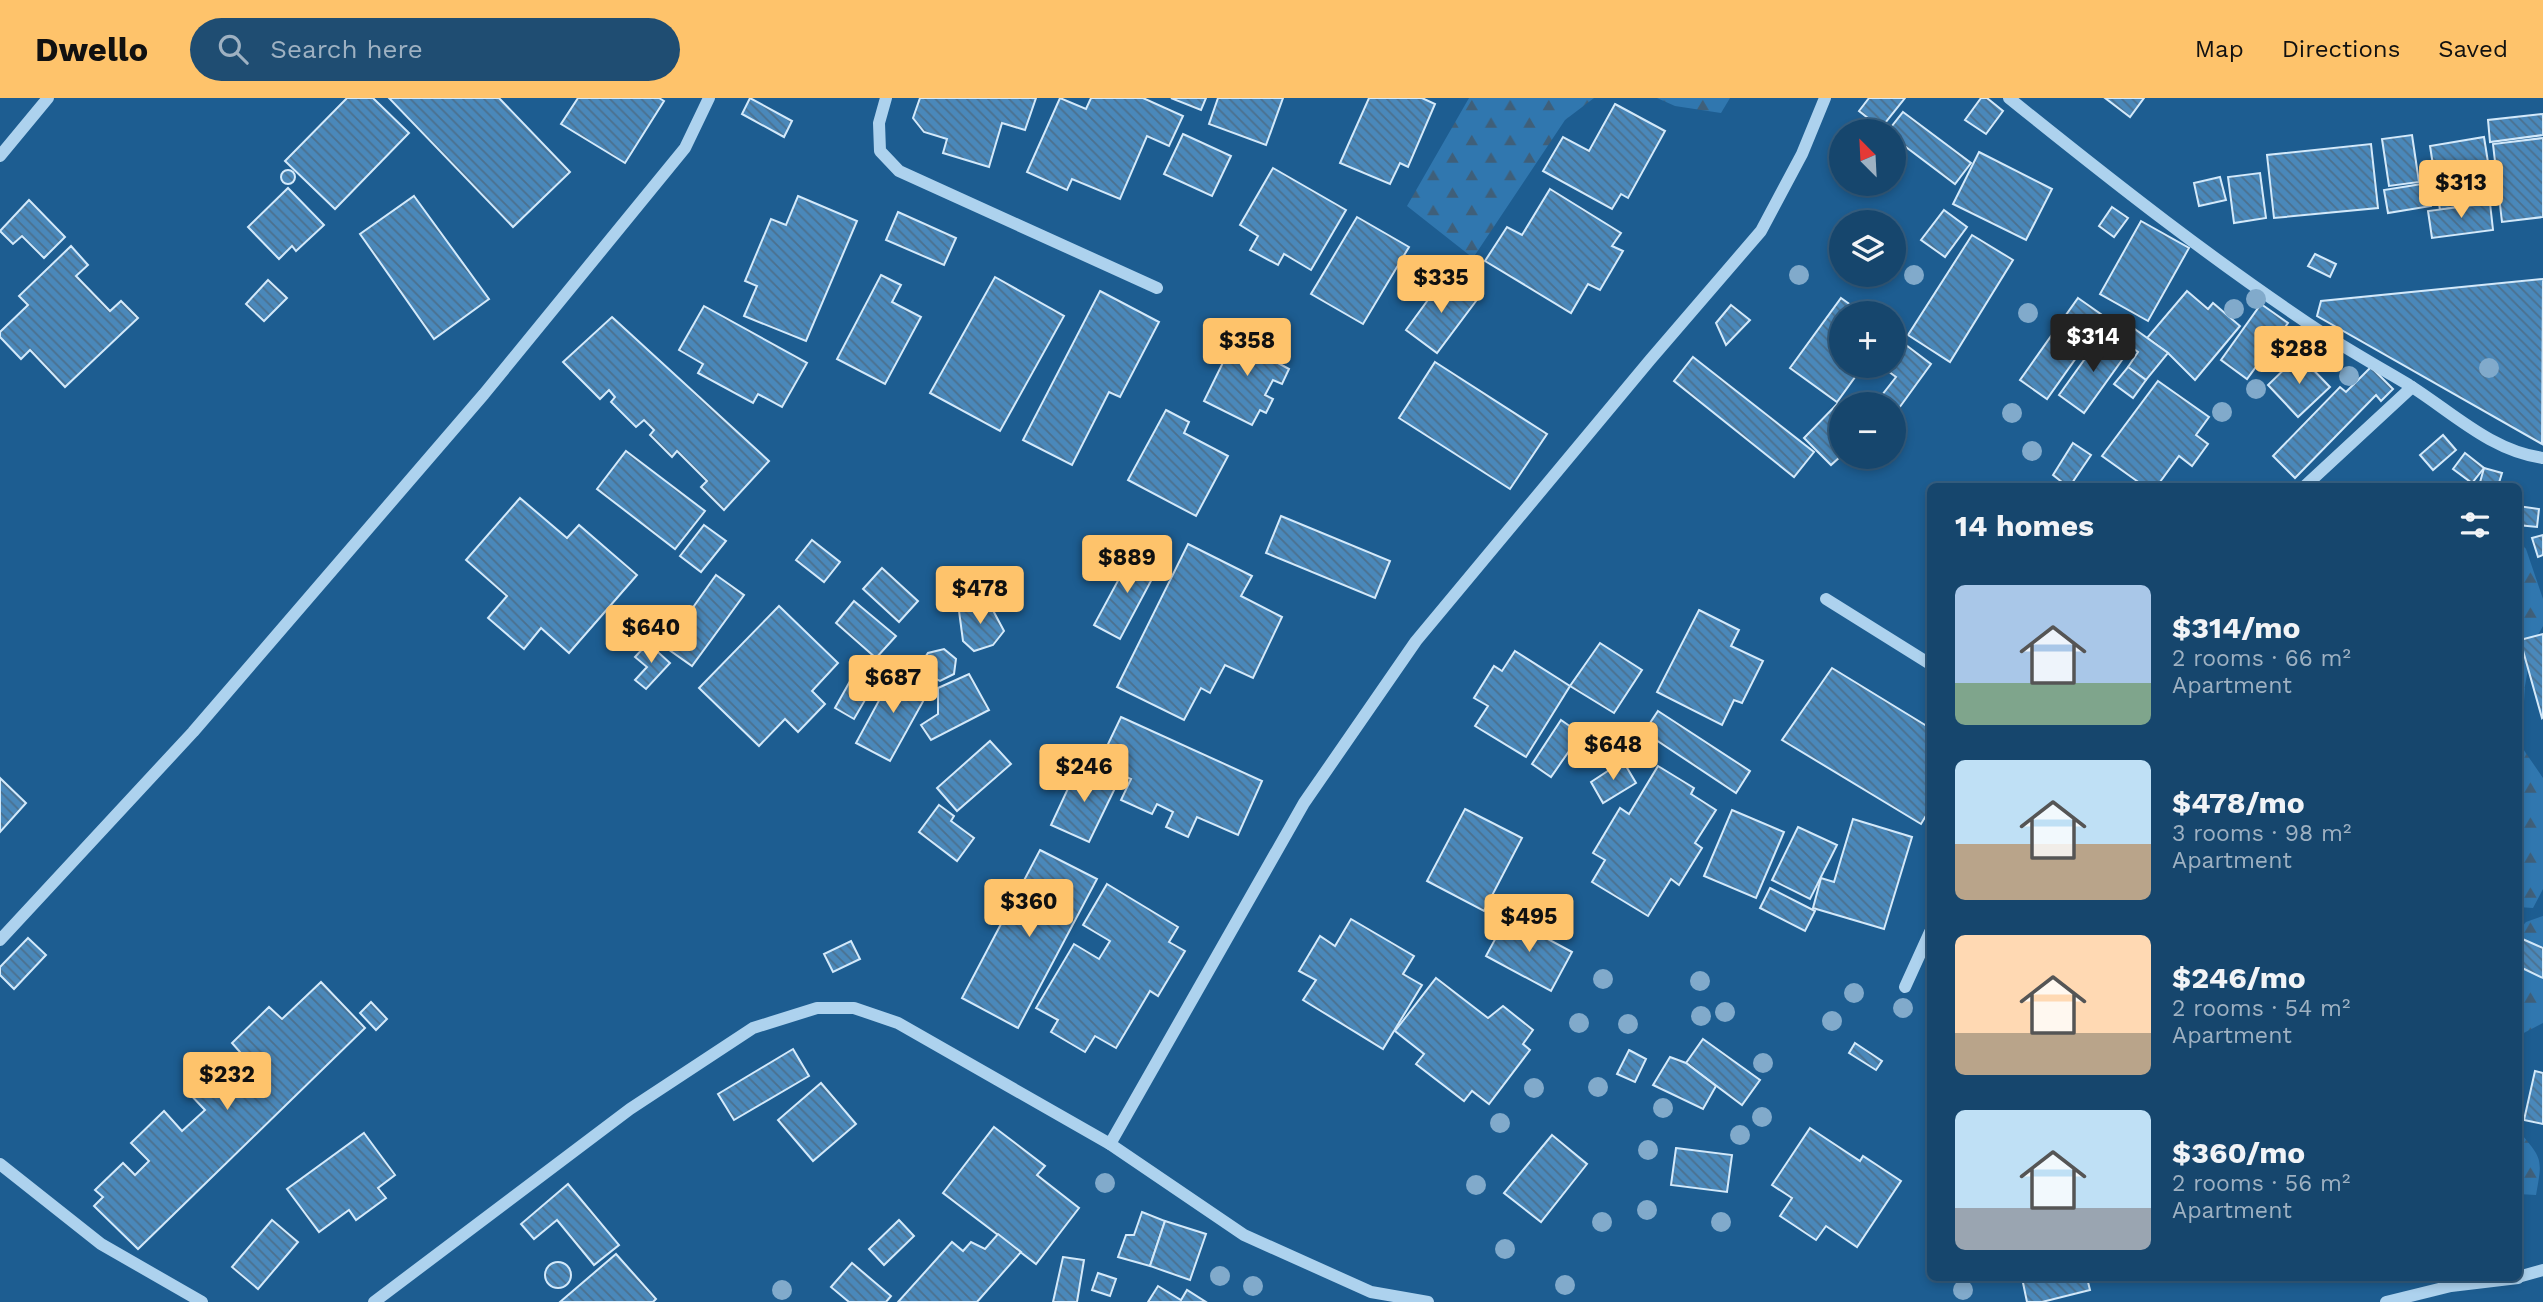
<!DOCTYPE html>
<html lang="en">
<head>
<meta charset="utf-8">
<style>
	body { margin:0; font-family:"Work Sans",sans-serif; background:#1f4d72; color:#f1f3f6; height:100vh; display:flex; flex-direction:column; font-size:26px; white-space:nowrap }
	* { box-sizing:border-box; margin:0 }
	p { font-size:23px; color:#9eb1c2 }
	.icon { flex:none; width:38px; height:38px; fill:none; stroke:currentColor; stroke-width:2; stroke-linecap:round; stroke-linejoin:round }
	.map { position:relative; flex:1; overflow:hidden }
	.sheet { position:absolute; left:1927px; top:385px; width:595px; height:798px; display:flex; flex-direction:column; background:#16466d; border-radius:10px; box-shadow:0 4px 10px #0003,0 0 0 2px #355e80 }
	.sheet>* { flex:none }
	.needle { width:46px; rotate:336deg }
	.fabs { position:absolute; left:1829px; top:21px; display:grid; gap:14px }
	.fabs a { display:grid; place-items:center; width:77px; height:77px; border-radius:50%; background:#16466d; box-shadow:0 4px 10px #0003,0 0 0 2px #355e80; font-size:35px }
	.price { position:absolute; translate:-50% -60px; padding:0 16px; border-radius:7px; background:#fec36b; color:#111; font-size:23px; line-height:46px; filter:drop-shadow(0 2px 4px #0008) }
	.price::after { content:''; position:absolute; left:50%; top:42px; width:21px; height:16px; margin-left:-10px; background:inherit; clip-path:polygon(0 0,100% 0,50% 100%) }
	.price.selected { background:#222; color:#fff }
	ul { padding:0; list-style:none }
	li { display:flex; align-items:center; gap:21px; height:175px; padding:0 28px }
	li span { display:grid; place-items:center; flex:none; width:196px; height:140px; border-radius:10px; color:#555 }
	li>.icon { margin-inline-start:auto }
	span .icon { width:84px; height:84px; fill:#fffc; stroke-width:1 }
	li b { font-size:30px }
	h2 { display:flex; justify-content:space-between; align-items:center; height:84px; padding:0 28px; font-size:30px }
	header { display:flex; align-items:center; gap:42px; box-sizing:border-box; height:98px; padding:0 35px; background:#fec36b; color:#111 }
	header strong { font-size:33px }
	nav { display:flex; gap:38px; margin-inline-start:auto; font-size:24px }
	.search { width:490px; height:63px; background:#1f4d72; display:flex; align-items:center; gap:18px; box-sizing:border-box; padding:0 24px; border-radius:38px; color:#9eb1c2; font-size:26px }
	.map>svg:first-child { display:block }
	.forest { fill:url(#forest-firs) }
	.building { fill:url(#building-back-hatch); stroke:#d3e9fa; stroke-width:2 }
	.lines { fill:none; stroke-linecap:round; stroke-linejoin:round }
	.minor { stroke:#add2ee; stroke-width:12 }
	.tree { fill:#81aacb }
</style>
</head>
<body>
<header>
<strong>Dwello</strong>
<div class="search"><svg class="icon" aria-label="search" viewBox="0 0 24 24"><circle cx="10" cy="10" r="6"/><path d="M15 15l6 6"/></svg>Search here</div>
<nav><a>Map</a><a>Directions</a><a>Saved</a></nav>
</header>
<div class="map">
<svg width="2543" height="1204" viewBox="0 0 2543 1204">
	<defs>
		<pattern id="forest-firs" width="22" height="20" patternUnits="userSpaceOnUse" patternTransform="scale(1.75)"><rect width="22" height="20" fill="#3077af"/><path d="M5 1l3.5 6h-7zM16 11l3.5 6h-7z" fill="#3f5f79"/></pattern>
		<pattern id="building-back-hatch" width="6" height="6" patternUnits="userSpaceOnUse" patternTransform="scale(1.75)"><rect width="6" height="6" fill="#4a88ba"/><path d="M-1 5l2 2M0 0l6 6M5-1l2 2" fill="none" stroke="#4b708e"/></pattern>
	</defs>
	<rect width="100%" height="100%" fill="#1d5d91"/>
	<!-- forest -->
	<g class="forest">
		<polygon points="1469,0 1594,0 1565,22 1473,160 1407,108"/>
		<polygon points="1657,0 1730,0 1721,15 1675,8"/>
		<polygon points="2518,441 2526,451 2543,501 2543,528 2532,547 2525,588 2521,648 2543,680 2543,791 2533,810 2518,809"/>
		<polygon points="2543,818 2543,925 2518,938 2518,833 2526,824"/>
		<path d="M 2518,1032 C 2542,1061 2543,1059 2536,1097 L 2518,1096 Z"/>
	</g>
	<!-- building -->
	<g class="building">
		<polygon points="347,0 373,0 409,35 335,111 285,63"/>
		<polygon points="389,0 499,0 570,74 513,129"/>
		<polygon points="578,0 659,0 664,3 625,65 561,26"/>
		<polygon points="750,0 792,23 784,39 742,16"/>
		<polygon points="920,0 1036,0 1025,32 1002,25 989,69 943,55 947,41 924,34 913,20"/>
		<polygon points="1060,0 1086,11 1091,0 1143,0 1183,18 1169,48 1147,38 1120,101 1072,81 1067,92 1027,74"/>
		<polygon points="1171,0 1206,0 1201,12"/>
		<polygon points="1218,0 1283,0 1266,47 1209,26"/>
		<polygon points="1369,0 1422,0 1435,6 1408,69 1400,65 1390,86 1340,65"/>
		<polygon points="1869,0 1905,0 1881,30 1859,13"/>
		<polygon points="1981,0 1987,0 2003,13 1986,36 1965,22"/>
		<polygon points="2105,0 2144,0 2130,19"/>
		<polygon points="1615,6 1665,33 1628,100 1621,96 1612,111 1543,73 1563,39 1589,53"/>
		<polygon points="1903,14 1971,65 1955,86 1894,40 1894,33 1888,33"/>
		<polygon points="2543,16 2543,37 2490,44 2488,22"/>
		<polygon points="1183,36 1231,58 1212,98 1164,76"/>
		<polygon points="2412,37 2419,84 2389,88 2382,41"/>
		<polygon points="2484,39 2494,102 2440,112 2430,48"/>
		<polygon points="2543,40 2543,119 2502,124 2493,46"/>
		<polygon points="2371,46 2378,110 2274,120 2267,57"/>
		<polygon points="1979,54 2052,91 2026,142 1953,106"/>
		<polygon points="1273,70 1346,112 1311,172 1284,156 1278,167 1250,152 1258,138 1240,127"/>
		<circle cx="288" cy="79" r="7"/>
		<polygon points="2260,75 2266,120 2234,125 2228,79"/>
		<polygon points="2220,79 2226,102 2199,108 2194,85"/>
		<polygon points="2428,85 2431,108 2388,115 2384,92"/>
		<polygon points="288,90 324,127 296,153 292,148 279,161 248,129"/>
		<polygon points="1550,91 1621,135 1612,148 1623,153 1600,192 1588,186 1571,215 1485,163 1507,129 1522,137"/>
		<polygon points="414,98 489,201 434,241 360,136"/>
		<polygon points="798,98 857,123 806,243 744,218 757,188 745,183 771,121 786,127"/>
		<polygon points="29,102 65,139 44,160 22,138 13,146 0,133"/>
		<polygon points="2490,105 2493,132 2432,140 2428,113"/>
		<polygon points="2112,109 2128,120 2114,139 2099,128"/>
		<polygon points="1944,112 1967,129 1945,159 1921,142"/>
		<polygon points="898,114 956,140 944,167 886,142"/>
		<polygon points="1357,119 1409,149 1363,226 1311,196"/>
		<polygon points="2141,123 2189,150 2148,223 2100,196"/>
		<polygon points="1972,137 2013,162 1950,264 1908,237"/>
		<polygon points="71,148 88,167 76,178 110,213 121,203 138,220 65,289 30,252 21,261 0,239 0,234 28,207 19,198"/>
		<polygon points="2315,156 2336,166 2330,179 2308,168"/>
		<polygon points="881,177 901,187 892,204 921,219 885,286 837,261"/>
		<polygon points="995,179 1064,218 1000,333 930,295"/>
		<polygon points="1444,180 1476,203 1437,255 1406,232"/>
		<polygon points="2543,181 2542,346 2317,218 2321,203"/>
		<polygon points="268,182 287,200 264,223 246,206"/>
		<polygon points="1100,193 1159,224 1120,299 1109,294 1072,367 1023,342"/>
		<polygon points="2187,193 2208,211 2213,205 2240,228 2195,282 2168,255 2147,240"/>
		<polygon points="1841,200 1862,215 1841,215 1841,268 1863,268 1837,304 1790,270"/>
		<polygon points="2078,200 2105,219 2047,301 2020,282"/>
		<polygon points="2261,206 2288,225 2247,281 2221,262"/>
		<polygon points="1731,207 1750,222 1726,247 1716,225"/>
		<polygon points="704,208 807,265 782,309 758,296 753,305 698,275 703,266 679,252"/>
		<polygon points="612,219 769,363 724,412 701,389 707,383 677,353 672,359 650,337 654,332 644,322 636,329 611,304 615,299 609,292 600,301 563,264"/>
		<polygon points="2125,224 2168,255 2146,282 2128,269 2138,254 2115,237"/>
		<polygon points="1239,232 1284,255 1278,265 1289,271 1282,286 1273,282 1265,297 1273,301 1266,315 1260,312 1252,327 1204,303"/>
		<polygon points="2102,237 2127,255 2084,315 2059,297"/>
		<polygon points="1894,238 1931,266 1894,317 1894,306 1875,306 1896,279 1881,268 1894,268"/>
		<polygon points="2299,257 2330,289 2298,319 2268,287"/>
		<polygon points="1693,259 1814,354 1794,379 1674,283"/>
		<polygon points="1435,264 1547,336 1510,391 1399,320"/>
		<polygon points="2128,269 2146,282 2133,300 2114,286"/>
		<polygon points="2371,269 2393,291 2381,303 2376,297 2295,380 2273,358 2340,289 2346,294"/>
		<polygon points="2158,283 2209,319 2196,337 2208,346 2192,368 2179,358 2157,388 2144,388 2102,358"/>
		<polygon points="1837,306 1841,309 1841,358 1831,367 1804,340"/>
		<polygon points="1166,312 1189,324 1184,335 1228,358 1196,418 1128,382"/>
		<polygon points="2443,337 2456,352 2433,372 2420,357"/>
		<polygon points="2073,345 2091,357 2070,388 2067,388 2053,377"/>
		<polygon points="626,353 705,413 675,451 597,391"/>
		<polygon points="2465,355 2484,370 2472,385 2453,371"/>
		<polygon points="2484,370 2502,375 2498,388 2479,388"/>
		<polygon points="520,400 567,440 579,427 637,477 569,555 541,530 524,551 488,520 507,498 466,462"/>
		<polygon points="2518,408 2539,411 2537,429 2518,427"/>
		<polygon points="1281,418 1390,463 1375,500 1266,455"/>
		<polygon points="704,427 726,443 701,474 680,458"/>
		<polygon points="2543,437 2543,457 2538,459 2532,440"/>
		<polygon points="812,442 840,464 824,484 796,462"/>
		<polygon points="1188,446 1252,478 1241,498 1282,519 1253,580 1225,567 1210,595 1201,590 1184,622 1117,589"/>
		<polygon points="1134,453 1160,466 1120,541 1094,527"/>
		<polygon points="882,470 918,503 899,524 863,491"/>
		<polygon points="716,477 744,497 692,568 665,549"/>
		<polygon points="854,503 896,538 876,560 836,525"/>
		<polygon points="988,503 1004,533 993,547 974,553 963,543 959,513"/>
		<polygon points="779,508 838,565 812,593 825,606 798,634 785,621 759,648 699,590"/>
		<polygon points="1699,512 1739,532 1731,548 1763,563 1742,605 1734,602 1722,627 1657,594"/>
		<polygon points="2543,536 2543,619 2542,620 2520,542"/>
		<polygon points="648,545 670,565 646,591 635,582 647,569 635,559"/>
		<polygon points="1600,545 1642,572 1614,615 1570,588"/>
		<polygon points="944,551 956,561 954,576 940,583 926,576 921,565 928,555"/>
		<polygon points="1515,553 1570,588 1526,659 1475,628 1488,608 1474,600 1494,568 1502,573"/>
		<polygon points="859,567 879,578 854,621 835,610"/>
		<polygon points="1832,570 1930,630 1930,711 1921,726 1782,642"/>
		<polygon points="896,571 931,589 890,663 856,645"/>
		<polygon points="969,576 989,612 931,642 921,627 938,616 938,590"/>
		<polygon points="1658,613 1750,673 1736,695 1644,634"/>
		<polygon points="1121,619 1262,683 1238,737 1197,719 1188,739 1166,729 1173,714 1157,706 1152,716 1121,702 1131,681 1098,667"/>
		<polygon points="1561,622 1581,636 1551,679 1532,666"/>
		<polygon points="990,643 1011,666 957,713 937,690"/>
		<polygon points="1623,663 1636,685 1603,705 1591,684"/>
		<polygon points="1658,668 1694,690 1691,696 1716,712 1695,745 1702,750 1679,787 1671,781 1648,818 1592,784 1605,762 1593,755 1620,710 1629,716"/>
		<polygon points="1078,669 1117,686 1089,744 1051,727"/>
		<polygon points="0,680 26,705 0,734"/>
		<polygon points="939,707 954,718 951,723 974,740 957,763 919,734"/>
		<polygon points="1465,711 1522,740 1484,813 1427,783"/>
		<polygon points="1732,712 1784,734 1756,800 1704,778"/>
		<polygon points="1853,721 1912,739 1884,831 1813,810 1821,780 1834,784"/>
		<polygon points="1798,729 1837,747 1810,801 1772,782"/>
		<polygon points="1040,752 1097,781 1018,930 962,900"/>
		<polygon points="1107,786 1178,829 1169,844 1185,853 1158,898 1150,893 1116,950 1095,938 1085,954 1051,934 1058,922 1036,910 1074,846 1099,861 1110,843 1083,827"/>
		<polygon points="1770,790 1815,813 1805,833 1760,810"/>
		<polygon points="1507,819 1572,854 1551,893 1486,858"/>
		<polygon points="1351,821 1414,858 1403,876 1422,887 1383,951 1303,902 1316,882 1299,873 1320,838 1335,848"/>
		<polygon points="2518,839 2543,850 2543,880 2518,868"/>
		<polygon points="28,840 46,857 14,891 0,877 0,869"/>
		<polygon points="851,843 860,861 833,874 824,856"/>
		<polygon points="1436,880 1488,920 1503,908 1533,932 1523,946 1530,952 1489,1006 1472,993 1464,1003 1416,966 1424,956 1395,933"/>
		<polygon points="321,884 365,930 138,1151 94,1108 103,1099 95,1092 123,1065 135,1077 149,1063 131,1045 164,1013 182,1033 205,1012 186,992 214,965 222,972 240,954 232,945 269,909 282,921"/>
		<polygon points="371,904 387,921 376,932 360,915"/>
		<polygon points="1703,941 1760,982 1742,1007 1686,965"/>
		<polygon points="1855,945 1882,963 1876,972 1849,955"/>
		<polygon points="793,951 809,978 734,1022 718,996"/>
		<polygon points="1629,952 1646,961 1635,984 1617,976"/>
		<polygon points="1670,959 1686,965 1716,988 1703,1011 1653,987"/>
		<polygon points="2535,973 2543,975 2543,1026 2524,1022"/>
		<polygon points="821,985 856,1026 813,1063 778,1022"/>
		<polygon points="994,1029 1045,1068 1037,1077 1079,1110 1036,1166 943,1095"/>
		<polygon points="1810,1030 1860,1063 1863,1058 1901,1083 1857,1149 1826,1128 1816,1142 1780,1118 1792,1100 1772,1087"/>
		<polygon points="364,1035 395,1077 378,1090 386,1100 356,1122 349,1112 319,1134 287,1091"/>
		<polygon points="1552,1037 1587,1066 1541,1124 1504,1095"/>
		<polygon points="1676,1050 1732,1057 1727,1094 1671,1087"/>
		<polygon points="568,1086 619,1147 594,1167 557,1122 534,1141 521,1126"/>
		<polygon points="1142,1114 1165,1123 1150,1168 1118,1159 1126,1137 1134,1137"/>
		<polygon points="272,1122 298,1144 258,1191 232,1169"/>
		<polygon points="899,1122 914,1138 884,1167 869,1151"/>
		<polygon points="1165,1123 1206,1136 1190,1182 1150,1168"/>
		<polygon points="998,1136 1021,1154 977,1204 898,1204 952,1144 963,1153 971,1144 985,1151"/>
		<polygon points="616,1156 656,1201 653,1204 560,1204"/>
		<polygon points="1063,1159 1084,1162 1077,1204 1053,1204"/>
		<circle cx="558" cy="1177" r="13"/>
		<polygon points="852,1165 891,1198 886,1204 849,1204 831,1189"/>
		<polygon points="1098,1175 1116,1181 1110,1198 1092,1192"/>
		<polygon points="2022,1180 2087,1180 2090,1192 2042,1204 2027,1204"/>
		<polygon points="1158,1188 1181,1202 1187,1192 1206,1204 1148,1204"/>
	</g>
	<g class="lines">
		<!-- minor -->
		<g class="minor">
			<polyline points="886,0 879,25 880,53 899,73 1157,190"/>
			<path d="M 2009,0 C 2112,83 2216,165 2327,238 C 2354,255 2382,271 2409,287 C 2452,314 2491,353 2543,360"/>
			<polyline points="0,58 48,0"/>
			<polyline points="2305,388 2412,289"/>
			<polyline points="1826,501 1930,566"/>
			<polyline points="0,842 193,634 484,296 685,50 709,0"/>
			<polyline points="1905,889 1930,834"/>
			<polyline points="1110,1046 1304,705 1416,543 1650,262 1761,133 1802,56 1825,0"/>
			<polyline points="0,1066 101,1146 202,1204"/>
			<polyline points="2518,1179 2543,1172"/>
			<polyline points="374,1204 630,1011 753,930 817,910 854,910 898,925 1110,1046 1244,1137 1371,1194 1428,1204"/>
			<polyline points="2386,1204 2451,1188 2518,1180"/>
		</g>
	</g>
	<!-- trees -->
	<g class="tree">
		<circle cx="1799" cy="177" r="10"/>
		<circle cx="1914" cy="177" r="10"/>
		<circle cx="2256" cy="201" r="10"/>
		<circle cx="2234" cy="211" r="10"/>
		<circle cx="2028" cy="215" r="10"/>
		<circle cx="2304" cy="239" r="10"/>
		<circle cx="2330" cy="260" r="10"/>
		<circle cx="2489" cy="270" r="10"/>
		<circle cx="2349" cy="278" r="10"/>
		<circle cx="2256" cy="291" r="10"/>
		<circle cx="2222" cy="314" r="10"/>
		<circle cx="2012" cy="315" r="10"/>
		<circle cx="2032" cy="353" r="10"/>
		<circle cx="1603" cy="881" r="10"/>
		<circle cx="1700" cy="883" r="10"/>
		<circle cx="1854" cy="895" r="10"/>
		<circle cx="1903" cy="910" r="10"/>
		<circle cx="1725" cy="914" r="10"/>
		<circle cx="1701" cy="918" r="10"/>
		<circle cx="1832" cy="923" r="10"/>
		<circle cx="1579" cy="925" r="10"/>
		<circle cx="1628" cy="926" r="10"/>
		<circle cx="1763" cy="965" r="10"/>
		<circle cx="1598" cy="989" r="10"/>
		<circle cx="1534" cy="990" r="10"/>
		<circle cx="1663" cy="1010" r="10"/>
		<circle cx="1762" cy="1019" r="10"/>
		<circle cx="1500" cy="1025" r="10"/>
		<circle cx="1740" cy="1037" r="10"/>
		<circle cx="1648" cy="1052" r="10"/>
		<circle cx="1105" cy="1085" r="10"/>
		<circle cx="1476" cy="1087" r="10"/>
		<circle cx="1647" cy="1112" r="10"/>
		<circle cx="1602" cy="1124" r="10"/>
		<circle cx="1721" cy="1124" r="10"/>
		<circle cx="1505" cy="1151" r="10"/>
		<circle cx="1220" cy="1178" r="10"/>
		<circle cx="1565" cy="1187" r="10"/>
		<circle cx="1253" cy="1188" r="10"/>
		<circle cx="782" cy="1192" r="10"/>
		<circle cx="1963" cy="1192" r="10"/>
	</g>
</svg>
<div class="fabs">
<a><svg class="needle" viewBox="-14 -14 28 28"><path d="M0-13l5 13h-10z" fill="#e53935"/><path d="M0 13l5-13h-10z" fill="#9eb1c2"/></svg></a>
<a><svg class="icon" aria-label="layers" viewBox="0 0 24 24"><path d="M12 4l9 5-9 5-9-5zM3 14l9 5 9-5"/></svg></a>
<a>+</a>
<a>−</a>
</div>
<b class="price" style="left:2461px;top:122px">$313</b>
<b class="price" style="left:1441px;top:217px">$335</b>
<b class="price selected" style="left:2093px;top:276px">$314</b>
<b class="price" style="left:1247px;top:280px">$358</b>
<b class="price" style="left:2299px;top:288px">$288</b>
<b class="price" style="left:1127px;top:497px">$889</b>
<b class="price" style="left:980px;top:528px">$478</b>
<b class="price" style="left:651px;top:567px">$640</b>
<b class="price" style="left:893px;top:617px">$687</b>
<b class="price" style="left:1613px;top:684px">$648</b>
<b class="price" style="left:1084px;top:706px">$246</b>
<b class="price" style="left:1029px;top:841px">$360</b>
<b class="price" style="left:1529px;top:856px">$495</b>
<b class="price" style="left:227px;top:1014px">$232</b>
<section class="sheet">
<h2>14 homes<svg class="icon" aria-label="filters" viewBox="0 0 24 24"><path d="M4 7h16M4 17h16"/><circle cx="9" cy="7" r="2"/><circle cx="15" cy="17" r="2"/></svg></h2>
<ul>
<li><span style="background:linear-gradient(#a9c7e8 70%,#7fa58c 0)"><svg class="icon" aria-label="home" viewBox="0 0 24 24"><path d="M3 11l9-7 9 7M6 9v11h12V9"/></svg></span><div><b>$314/mo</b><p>2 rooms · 66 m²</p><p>Apartment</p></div></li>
<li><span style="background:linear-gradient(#bfe0f5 60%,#b9a48a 0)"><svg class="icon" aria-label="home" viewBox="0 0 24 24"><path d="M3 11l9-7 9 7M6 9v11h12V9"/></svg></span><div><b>$478/mo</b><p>3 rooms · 98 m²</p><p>Apartment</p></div></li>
<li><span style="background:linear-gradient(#ffd9b3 70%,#b9a48a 0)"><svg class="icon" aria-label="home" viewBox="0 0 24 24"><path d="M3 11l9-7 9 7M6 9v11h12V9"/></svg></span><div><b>$246/mo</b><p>2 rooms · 54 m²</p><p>Apartment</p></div></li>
<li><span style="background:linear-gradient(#bfe0f5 70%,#9aa5b1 0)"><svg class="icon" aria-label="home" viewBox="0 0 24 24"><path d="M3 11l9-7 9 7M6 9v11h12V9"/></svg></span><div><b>$360/mo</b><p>2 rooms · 56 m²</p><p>Apartment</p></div></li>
</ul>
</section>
</div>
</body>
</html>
